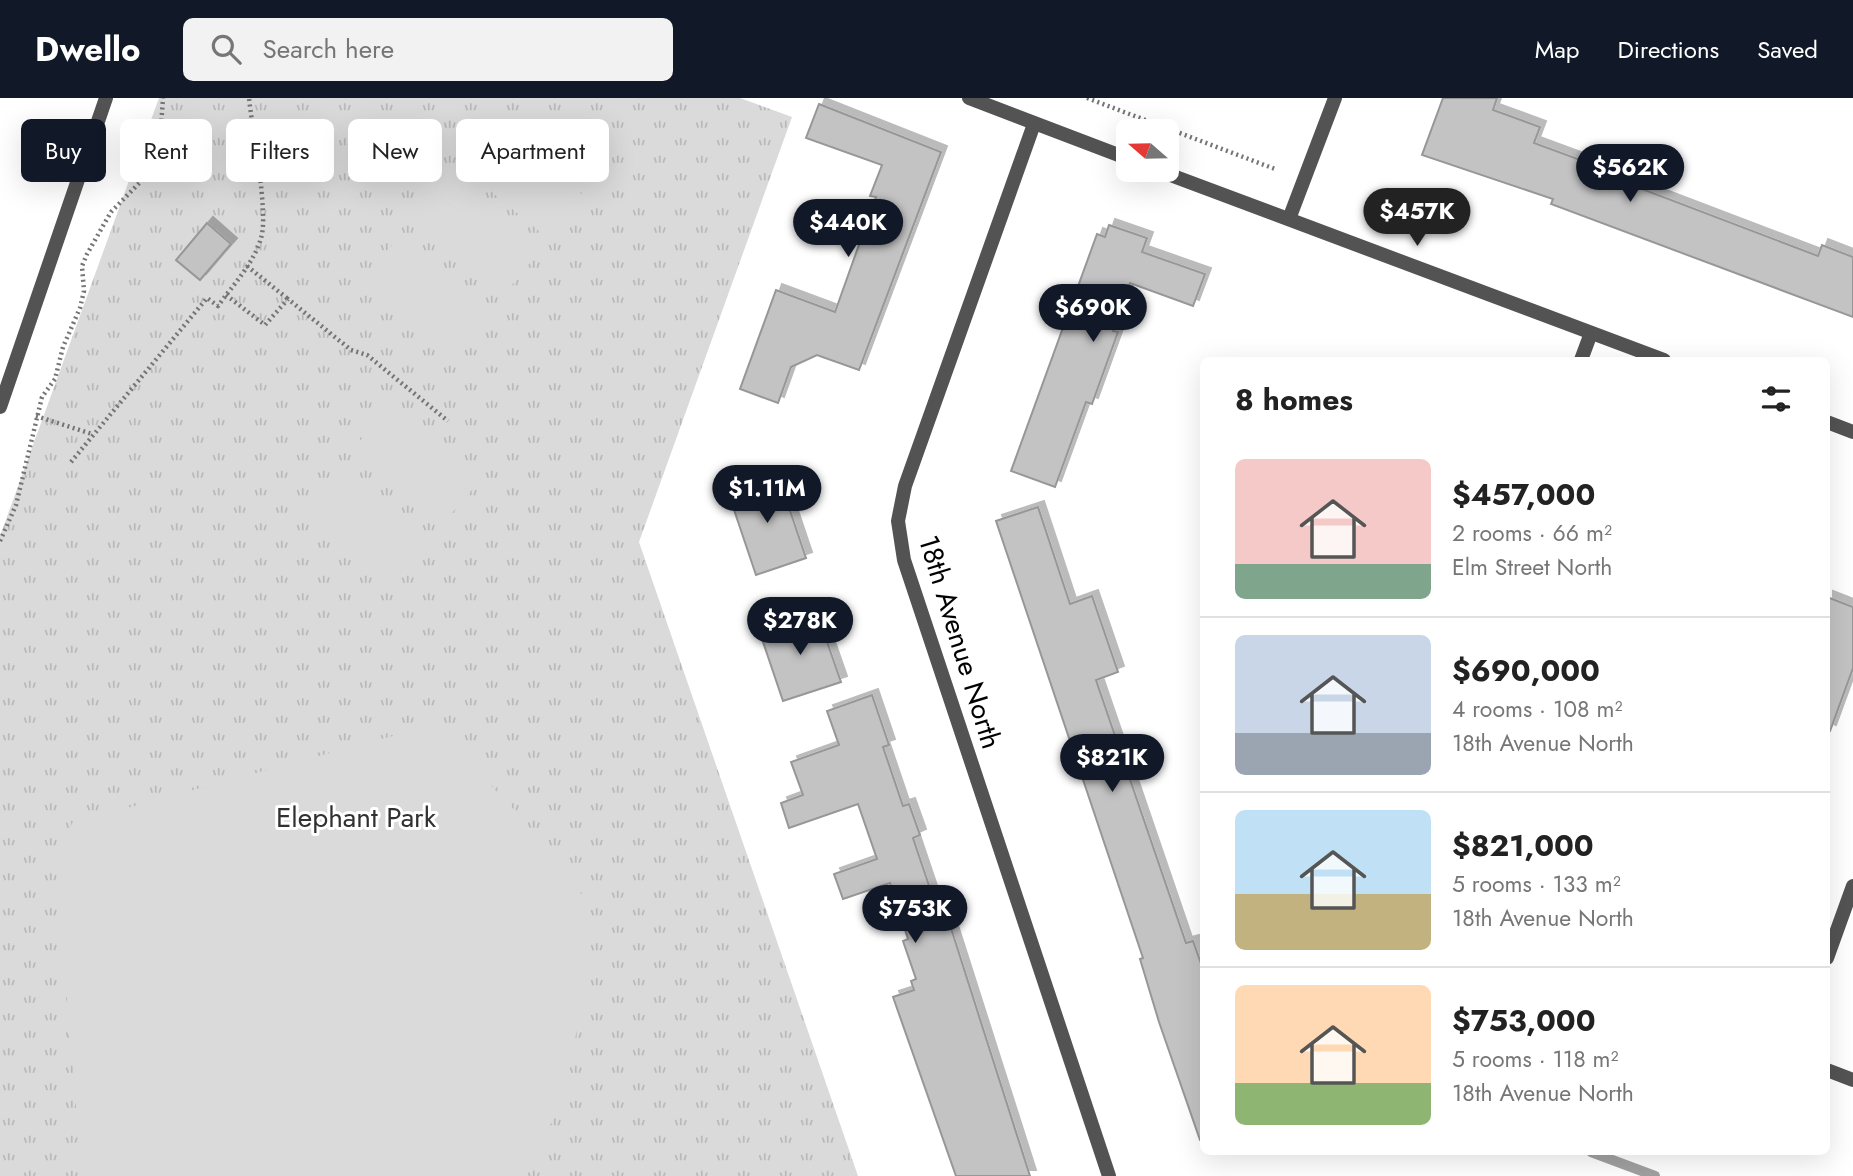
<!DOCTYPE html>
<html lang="en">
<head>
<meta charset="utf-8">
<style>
	body { margin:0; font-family:Jost,sans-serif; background:#f2f2f2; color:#222; height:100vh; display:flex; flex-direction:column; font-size:26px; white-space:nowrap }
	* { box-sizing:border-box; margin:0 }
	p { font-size:23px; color:#767676 }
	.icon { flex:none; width:38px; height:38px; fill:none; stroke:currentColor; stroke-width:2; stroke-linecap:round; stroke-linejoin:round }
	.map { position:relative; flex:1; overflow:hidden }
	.sheet { position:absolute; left:1200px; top:259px; width:630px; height:798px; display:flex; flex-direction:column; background:#fff; border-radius:10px; box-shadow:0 7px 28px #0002 }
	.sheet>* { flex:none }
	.guide { position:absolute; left:21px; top:21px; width:665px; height:63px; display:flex; gap:14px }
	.needle { width:46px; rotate:290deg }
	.controls { position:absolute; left:1116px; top:21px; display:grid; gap:14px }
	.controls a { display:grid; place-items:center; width:63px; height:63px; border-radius:10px; background:#fff; box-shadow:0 7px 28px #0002; font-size:35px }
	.price { position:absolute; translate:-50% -60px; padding:0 16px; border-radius:24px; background:#111827; color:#fff; font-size:23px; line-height:46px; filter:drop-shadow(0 2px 4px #0008) }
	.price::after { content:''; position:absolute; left:50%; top:42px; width:21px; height:16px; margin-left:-10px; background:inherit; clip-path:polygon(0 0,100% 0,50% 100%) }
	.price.on { background:#222; color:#fff }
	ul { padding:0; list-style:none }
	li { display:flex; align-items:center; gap:21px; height:175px; padding:0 35px }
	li+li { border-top:2px solid #e0e0e0 }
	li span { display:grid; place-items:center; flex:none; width:196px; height:140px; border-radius:10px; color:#555 }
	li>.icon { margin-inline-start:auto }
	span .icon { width:84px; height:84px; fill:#fffc; stroke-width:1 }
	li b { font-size:30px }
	h2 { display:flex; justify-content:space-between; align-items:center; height:84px; padding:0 35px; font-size:30px }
	.pill { padding:0 24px; border-radius:10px; background:#fff; box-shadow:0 7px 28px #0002; font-size:24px; line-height:63px }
	.pill.on { background:#111827; color:#fff }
	header { display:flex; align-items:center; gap:42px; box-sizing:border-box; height:98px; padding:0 35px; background:#111827; color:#fff }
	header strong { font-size:33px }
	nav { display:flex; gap:38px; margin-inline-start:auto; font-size:24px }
	.search { width:490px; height:63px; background:#f2f2f2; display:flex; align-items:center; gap:18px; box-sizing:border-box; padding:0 24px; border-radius:10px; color:#767676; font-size:26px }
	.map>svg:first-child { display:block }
	.grass { fill:url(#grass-tufts) }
	.pitch { fill:#dadada }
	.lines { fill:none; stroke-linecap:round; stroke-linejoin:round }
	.stream { stroke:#a1a1a1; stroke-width:10 }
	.building { fill:#c3c3c3; stroke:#979797; stroke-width:2; filter:url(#shadow) }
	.path { stroke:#757575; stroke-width:4.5; stroke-dasharray:2 3.5; stroke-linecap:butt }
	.minor { stroke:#535353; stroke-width:14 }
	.tertiary { stroke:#535353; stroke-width:14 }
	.labels { text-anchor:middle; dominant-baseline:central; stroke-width:6; stroke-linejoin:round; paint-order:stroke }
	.street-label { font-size:28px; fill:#000; stroke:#fff }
	.park-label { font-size:28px; fill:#313131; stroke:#fff }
</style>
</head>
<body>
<header>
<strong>Dwello</strong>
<div class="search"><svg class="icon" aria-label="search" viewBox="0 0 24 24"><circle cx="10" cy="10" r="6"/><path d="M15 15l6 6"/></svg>Search here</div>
<nav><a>Map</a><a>Directions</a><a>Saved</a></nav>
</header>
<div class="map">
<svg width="1853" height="1078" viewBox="0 0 1853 1078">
	<defs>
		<pattern id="grass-tufts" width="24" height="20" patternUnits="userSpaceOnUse" patternTransform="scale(1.75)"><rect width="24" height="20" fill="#dadada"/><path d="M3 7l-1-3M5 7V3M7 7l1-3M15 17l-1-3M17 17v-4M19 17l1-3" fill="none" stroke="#b9b9b9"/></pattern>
		<filter id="shadow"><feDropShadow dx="6" dy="-6" stdDeviation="0" flood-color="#0004"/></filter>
	</defs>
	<rect width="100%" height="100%" fill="#fff"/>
	<!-- grass -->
	<polygon class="grass" points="159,0 740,0 792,19 639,444 858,1078 0,1078 0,438"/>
	<!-- pitch -->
	<g class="pitch">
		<polygon points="495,25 585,99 550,142 459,67"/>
		<polygon points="447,81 537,156 502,199 412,124"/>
		<polygon points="401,136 491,212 455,254 365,179"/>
		<polygon points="386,311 476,387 440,429 351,354"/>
		<polygon points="339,367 429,443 393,485 303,410"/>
		<polygon points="433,627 522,720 585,801 583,903 560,1012 516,1078 82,1078 56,771 72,725"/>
	</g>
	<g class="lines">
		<!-- stream -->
		<polyline class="stream" points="1591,1054 1655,1078"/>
	</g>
	<!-- building -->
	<g class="building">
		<polygon points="1443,0 1497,0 1493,12 1540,29 1534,45 1594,67 1592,72 1818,158 1822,147 1853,159 1853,219 1551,106 1553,101 1422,57"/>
		<polygon points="819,6 941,54 859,272 817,257 791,269 778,305 740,291 776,192 835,214 876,99 870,98 882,67 806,40"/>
		<polygon points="207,125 231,146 200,182 176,162"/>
		<polygon points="1109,127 1147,140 1142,154 1205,176 1193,208 1130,185 1113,233 1118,234 1092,306 1086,304 1055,389 1011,373 1097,136 1105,139"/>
		<polygon points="778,377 806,460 756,477 728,394"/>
		<polygon points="1038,409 1070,506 1092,498 1118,574 1096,582 1186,845 1193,843 1204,874 1204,1042 1200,1042 1159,924 1140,861 1143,860 996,423"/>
		<polygon points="1827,499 1853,509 1853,570 1830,633 1827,632"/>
		<polygon points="817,515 841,584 783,603 760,535"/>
		<polygon points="872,597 889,647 883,649 903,708 909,706 920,737 913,740 943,829 950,827 1030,1078 956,1078 893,899 914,892 911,883 916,881 903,843 908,841 890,785 843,801 834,776 877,761 858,706 789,730 781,705 803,697 791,664 839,647 827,613"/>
	</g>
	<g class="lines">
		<!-- path -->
		<g class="path">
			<polyline points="1087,0 1275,71"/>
			<polyline points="247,168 288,201"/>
			<polyline points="226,197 265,227 288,201 351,252 367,257 448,323"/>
			<polyline points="36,318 92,336"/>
			<path d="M 71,364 L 207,200 L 218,208 C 233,187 254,165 261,140 C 269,115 252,31 249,0"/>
			<polyline points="0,443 16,407 42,299 55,281 63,249 80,210 84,193 82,168 87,156 111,114 152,72 159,57 163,0"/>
		</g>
		<!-- minor -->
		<g class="minor">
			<polyline points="1034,26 905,388 898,423 904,462 1109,1078"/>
			<polyline points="1289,121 1335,0"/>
			<polyline points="1581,262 1591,235"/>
			<polyline points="1827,860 1853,788"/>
			<polyline points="1827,972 1853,982"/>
		</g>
		<!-- tertiary -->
		<g class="tertiary">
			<polyline points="969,0 1129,61"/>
			<polyline points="1157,72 1664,262"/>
			<polyline points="0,309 106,0"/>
			<polyline points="1827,324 1853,334"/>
		</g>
	</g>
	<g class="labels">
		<!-- street labels -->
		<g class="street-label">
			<text transform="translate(960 544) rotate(73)">18th Avenue North</text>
		</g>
		<!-- park labels -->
		<g class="park-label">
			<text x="356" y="719">Elephant Park</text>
		</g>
	</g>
</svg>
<div class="controls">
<a><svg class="needle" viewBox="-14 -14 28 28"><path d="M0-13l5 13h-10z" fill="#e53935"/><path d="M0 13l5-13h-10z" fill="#767676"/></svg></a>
</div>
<b class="price" style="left:1630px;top:106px">$562K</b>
<b class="price on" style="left:1417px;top:150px">$457K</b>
<b class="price" style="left:848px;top:161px">$440K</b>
<b class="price" style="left:1093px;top:246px">$690K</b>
<b class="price" style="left:767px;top:427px">$1.11M</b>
<b class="price" style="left:800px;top:559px">$278K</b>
<b class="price" style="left:1112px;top:696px">$821K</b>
<b class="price" style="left:915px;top:847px">$753K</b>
<div class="guide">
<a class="pill on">Buy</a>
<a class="pill">Rent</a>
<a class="pill">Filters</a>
<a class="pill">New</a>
<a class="pill">Apartment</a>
</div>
<section class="sheet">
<h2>8 homes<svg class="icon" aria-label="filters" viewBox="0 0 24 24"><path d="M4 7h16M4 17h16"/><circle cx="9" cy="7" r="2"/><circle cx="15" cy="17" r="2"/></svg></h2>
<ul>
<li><span style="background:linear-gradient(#f6c9c9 75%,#7fa58c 0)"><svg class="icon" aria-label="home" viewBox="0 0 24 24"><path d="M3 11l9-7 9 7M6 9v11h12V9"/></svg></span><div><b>$457,000</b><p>2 rooms · 66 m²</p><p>Elm Street North</p></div></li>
<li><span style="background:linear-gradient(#c9d6e8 70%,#9aa5b1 0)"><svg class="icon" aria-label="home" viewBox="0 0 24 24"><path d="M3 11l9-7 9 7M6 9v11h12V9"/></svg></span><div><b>$690,000</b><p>4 rooms · 108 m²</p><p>18th Avenue North</p></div></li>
<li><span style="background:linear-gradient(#bfe0f5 60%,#c2b280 0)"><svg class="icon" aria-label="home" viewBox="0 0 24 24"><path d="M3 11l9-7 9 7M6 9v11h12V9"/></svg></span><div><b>$821,000</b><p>5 rooms · 133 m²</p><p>18th Avenue North</p></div></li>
<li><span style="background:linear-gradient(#ffd9b3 70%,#8fb573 0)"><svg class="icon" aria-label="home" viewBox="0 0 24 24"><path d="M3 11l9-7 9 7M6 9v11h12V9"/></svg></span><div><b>$753,000</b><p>5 rooms · 118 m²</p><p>18th Avenue North</p></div></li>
</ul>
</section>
</div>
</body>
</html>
